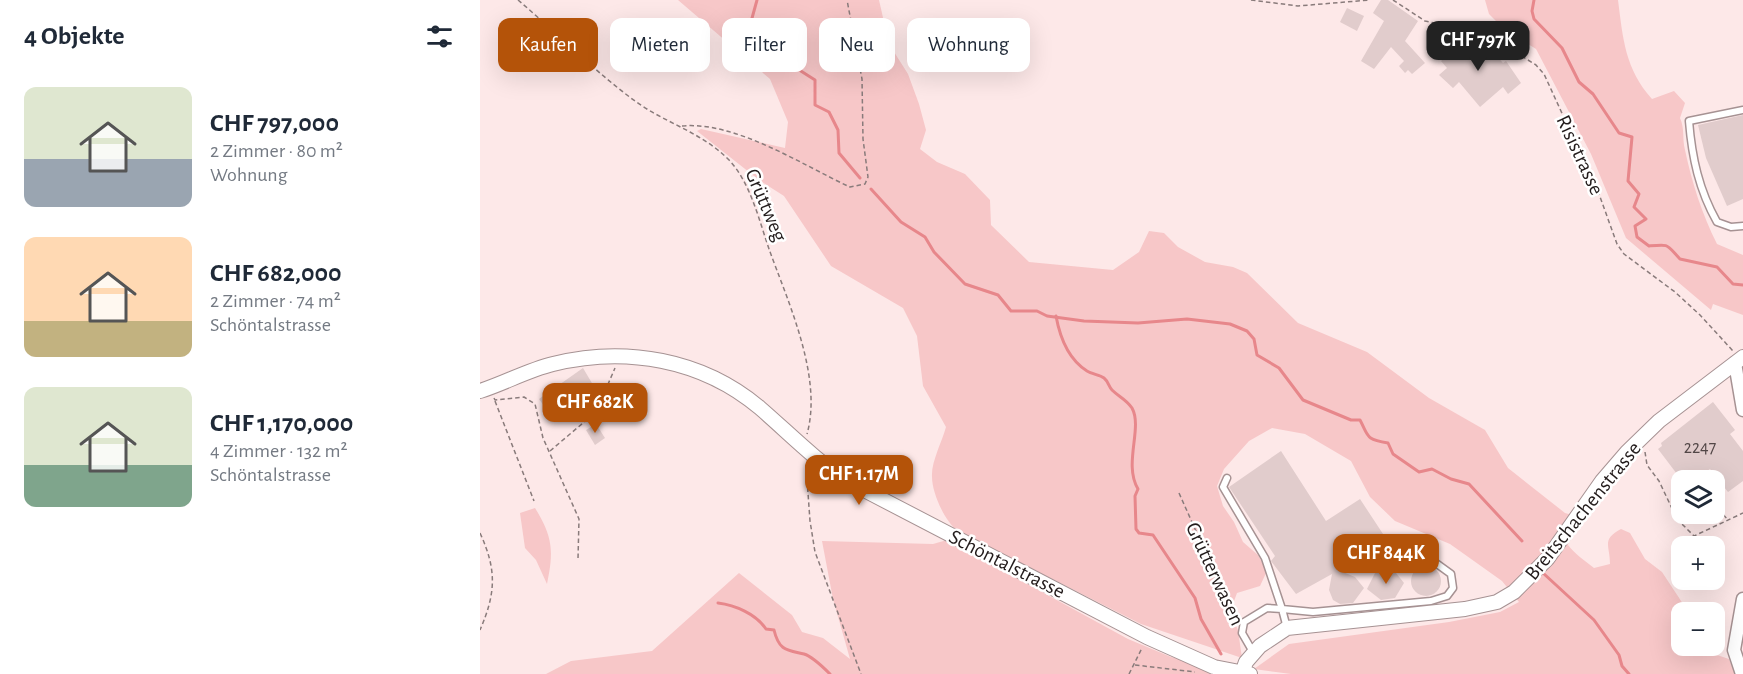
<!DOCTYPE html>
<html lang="de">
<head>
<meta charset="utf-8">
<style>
	body { margin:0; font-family:"Alegreya Sans",sans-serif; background:#f2f2f3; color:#1f2937; height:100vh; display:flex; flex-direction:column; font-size:22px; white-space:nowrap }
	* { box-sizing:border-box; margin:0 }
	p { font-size:20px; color:#747a83 }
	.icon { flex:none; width:33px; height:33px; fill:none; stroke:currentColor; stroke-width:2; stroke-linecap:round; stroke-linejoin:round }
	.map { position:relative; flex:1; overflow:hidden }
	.details { display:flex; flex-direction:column; background:#fff; width:480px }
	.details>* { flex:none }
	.guide { position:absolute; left:18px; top:18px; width:570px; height:54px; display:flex; gap:12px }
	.buttons { position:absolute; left:1191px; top:470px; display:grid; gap:12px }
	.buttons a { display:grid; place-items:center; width:54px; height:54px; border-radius:12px; background:#fff; box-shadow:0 6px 24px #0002; font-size:30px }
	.price { position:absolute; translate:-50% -51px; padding:0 14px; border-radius:12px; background:#b45309; color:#fff; font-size:20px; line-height:39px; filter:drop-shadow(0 2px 3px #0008) }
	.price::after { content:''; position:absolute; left:50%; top:36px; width:18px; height:14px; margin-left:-9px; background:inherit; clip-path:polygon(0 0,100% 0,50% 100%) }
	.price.selected { background:#222; color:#fff }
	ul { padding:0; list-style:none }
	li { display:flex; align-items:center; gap:18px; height:150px; padding:0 24px }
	li span { display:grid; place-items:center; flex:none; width:168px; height:120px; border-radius:12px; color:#555 }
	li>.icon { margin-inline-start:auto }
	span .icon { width:72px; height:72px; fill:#fffc; stroke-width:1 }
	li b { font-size:26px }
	h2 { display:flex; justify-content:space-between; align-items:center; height:72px; padding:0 24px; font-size:26px }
	.tag { padding:0 21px; border-radius:12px; background:#fff; box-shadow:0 6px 24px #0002; font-size:21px; line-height:54px }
	.tag.selected { background:#b45309; color:#fff }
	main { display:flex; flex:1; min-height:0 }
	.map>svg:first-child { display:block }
	.green { fill:#f7c7c8 }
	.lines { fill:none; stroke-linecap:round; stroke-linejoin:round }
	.stream { stroke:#e7878b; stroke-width:3 }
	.building { fill:#e1cccc }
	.service-casing { stroke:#a69293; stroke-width:9 }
	.minor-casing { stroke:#a69293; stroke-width:15 }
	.tertiary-casing { stroke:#a69293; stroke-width:16 }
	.path { stroke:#897b7b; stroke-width:1.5; stroke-dasharray:4.5 3; stroke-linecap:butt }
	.service { stroke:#fff; stroke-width:6 }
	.minor { stroke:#fff; stroke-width:12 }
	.tertiary { stroke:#fff; stroke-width:14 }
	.labels { text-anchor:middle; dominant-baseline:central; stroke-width:5; stroke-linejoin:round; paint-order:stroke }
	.number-label { font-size:18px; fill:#524747 }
	.street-label { font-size:21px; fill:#221b1b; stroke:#fff }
</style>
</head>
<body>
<main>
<section class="details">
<h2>4 Objekte<svg class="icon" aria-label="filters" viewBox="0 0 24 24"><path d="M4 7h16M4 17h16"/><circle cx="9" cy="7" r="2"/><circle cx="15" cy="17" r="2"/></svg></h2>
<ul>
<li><span style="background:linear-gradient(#dfe7d0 60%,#9aa5b1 0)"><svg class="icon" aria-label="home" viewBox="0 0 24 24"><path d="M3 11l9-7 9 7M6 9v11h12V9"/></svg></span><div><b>CHF 797,000</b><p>2 Zimmer · 80 m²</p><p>Wohnung</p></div></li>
<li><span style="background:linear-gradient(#ffd9b3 70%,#c2b280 0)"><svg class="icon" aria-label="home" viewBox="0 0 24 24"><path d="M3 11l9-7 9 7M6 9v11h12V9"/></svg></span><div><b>CHF 682,000</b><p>2 Zimmer · 74 m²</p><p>Schöntalstrasse</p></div></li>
<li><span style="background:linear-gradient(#dfe7d0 65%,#7fa58c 0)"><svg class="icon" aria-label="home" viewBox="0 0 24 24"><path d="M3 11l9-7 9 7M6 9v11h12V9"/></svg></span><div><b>CHF 1,170,000</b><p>4 Zimmer · 132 m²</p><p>Schöntalstrasse</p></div></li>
</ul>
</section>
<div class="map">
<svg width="1263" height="674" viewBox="0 0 1263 674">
	<rect width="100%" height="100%" fill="#fde8e8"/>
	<!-- green -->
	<g class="green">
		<path d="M 198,0 L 399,0 L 409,44 L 428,74 L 439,104 L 446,130 L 440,149 L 457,162 L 485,174 L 510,200 L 511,225 L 549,262 L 633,270 L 659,252 L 669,231 L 684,233 L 698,247 L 725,262 L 753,267 L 767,273 L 818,323 L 887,352 L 949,398 L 1005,430 L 1028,468 L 1085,513 L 1096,516 L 1088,545 C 1094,553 1105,561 1114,568 L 1130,564 C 1130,545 1121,540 1141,529 L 1150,533 L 1165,559 L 1182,572 L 1207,610 L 1202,612 L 1202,645 L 1214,645 L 1216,648 L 1249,659 L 1255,674 L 811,674 L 774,669 L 809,644 L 969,622 L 1020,612 L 1039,602 L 1022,581 L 970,544 L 915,521 L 890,497 L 871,461 L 825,434 L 792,428 L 769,441 L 744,469 L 737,486 L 743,506 L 754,522 L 763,542 L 778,555 L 787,571 L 780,586 L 757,593 L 750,612 L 758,630 L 762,658 L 661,624 L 478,531 C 465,522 452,493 452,477 C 451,462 462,442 466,427 L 443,386 L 437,336 L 423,308 L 351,266 L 304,196 L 279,180 L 217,131 L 221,129 L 305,148 L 308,122 L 290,79 Z"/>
		<path d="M 1005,0 L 1138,0 C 1143,39 1145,69 1172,99 L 1194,91 L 1205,103 L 1200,118 C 1205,129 1202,138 1205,150 C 1212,183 1222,214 1237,244 L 1263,255 L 1263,315 L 1233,304 L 1231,310 L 1146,238 L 1111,154 L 1056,49 L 1024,29 L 1009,14 Z"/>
		<path d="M 55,508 C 73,537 74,552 67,584 L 56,560 L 45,548 L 40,513 Z"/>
		<polygon points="467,540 648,639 691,657 756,674 66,674 91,661 172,651 259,573 312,615 322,632 343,638 370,659 353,599 342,541 453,544"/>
	</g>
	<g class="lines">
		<!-- stream -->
		<g class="stream">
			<polyline points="277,0 269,29 278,42 291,43 300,62 313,66 335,80 335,105 349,112 358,130 359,153 380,178"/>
			<path d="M 1054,0 L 1052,11 L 1054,19 L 1082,48 L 1099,82 L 1113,94 L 1139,133 L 1152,137 L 1148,181 L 1159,194 L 1154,207 L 1166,219 L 1155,226 L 1157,237 L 1169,246 C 1190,244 1186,244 1200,259 L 1237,267 L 1253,284 L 1263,285"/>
			<path d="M 391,189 L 421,222 L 445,237 L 454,252 L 485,284 L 518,295 L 531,311 L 557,311 L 567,316 L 604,321 L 658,323 L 707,319 L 750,324 L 767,331 L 774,339 L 777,355 L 799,368 L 823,400 L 871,420 L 880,420 C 889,437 885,439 908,443 L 913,454 L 939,472 L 952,469 L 971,479 L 989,484 L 1042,541"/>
			<path d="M 576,316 C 580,338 588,359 607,371 C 612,374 620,375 624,378 C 628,381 629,387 632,390 C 639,397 646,399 652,408 C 663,428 643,464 658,489 L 655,496 L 656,529 L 659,533 L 673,535 L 715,598 L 721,619 L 741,654"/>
			<polyline points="1063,573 1114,620 1139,655 1142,666 1149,674"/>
			<path d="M 238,603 C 255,605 276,614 286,629 L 294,630 C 299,651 307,650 324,654 C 331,656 344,668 350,674"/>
		</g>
	</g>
	<!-- building -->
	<g class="building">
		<polygon points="901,0 908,0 938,21 925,41 945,63 932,74 928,70 925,73 919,66 924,61 911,47 894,69 881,61 904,21 893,13"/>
		<polygon points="867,8 884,16 877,31 860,22"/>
		<polygon points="994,35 1011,54 1013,52 1023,63 1026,61 1041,83 1028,94 1023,87 1000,107 979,82 973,88 959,75 967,68 961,61"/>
		<polygon points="1263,115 1263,199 1247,206 1226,158 1218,125"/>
		<polygon points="103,368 119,395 108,403 111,407 100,417 95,411 83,420 75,421 59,399"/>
		<polygon points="1233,402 1255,430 1250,434 1263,451 1263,481 1248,492 1230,469 1215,480 1209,480 1202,470 1197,474 1178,449 1182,446 1181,443"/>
		<polygon points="116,424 125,438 115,445 106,430"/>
		<polygon points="801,451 846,521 880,499 905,537 858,570 875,577 884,588 873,603 860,604 853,600 849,590 852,574 816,594 791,561 795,556 749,487"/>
		<circle cx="946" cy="581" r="15"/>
		<polygon points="906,569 916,573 924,583 915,598 901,600 887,589 895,573"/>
	</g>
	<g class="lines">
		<!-- service casing -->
		<g class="service-casing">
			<g id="service">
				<path d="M 1263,110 L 1209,121 C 1212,158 1219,190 1237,222 L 1251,227 L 1263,226"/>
				<polyline points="747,478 743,487 785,558 802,609 833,612 951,601 967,596 973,588 971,574 942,553 933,552"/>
				<polyline points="773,652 762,633 764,622 787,608 802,609 807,628"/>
			</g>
		</g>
		<!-- minor casing -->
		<g class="minor-casing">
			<g id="minor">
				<polyline points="1255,363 1263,410"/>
				<polyline points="1262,674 1254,650 1263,599"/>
			</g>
		</g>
		<!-- tertiary casing -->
		<g class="tertiary-casing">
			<g id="tertiary">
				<path d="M 0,391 C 25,383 48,370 73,364 C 145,346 222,359 280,408 C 309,433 335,460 367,481 L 667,637 L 734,667 L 770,674"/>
				<polyline points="762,673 766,662 780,646 807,628 985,609 1017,602 1034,592 1068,558 1122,481 1147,452 1179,421 1263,357"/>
			</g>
		</g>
		<!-- path -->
		<g class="path">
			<path d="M 38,0 C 77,33 114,71 155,101 C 185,123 221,132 248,159 C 270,181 279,220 289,249 C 308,302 343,377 327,434"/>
			<polyline points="771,0 818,6 890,0"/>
			<polyline points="913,0 945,21 1006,34 1056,65 1064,74 1119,194 1137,244 1144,254 1195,292 1220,315 1253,351"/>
			<path d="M 202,126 C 256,121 322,165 370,187 L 385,184 L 388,177 L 383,139 L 382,79 L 367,0"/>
			<polyline points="14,398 15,400 44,397 55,404 63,438 99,519 98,559"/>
			<polyline points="15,401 54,501"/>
			<polyline points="70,451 116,412 135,368"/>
			<polyline points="1165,452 1167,465 1179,481 1197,519 1214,536 1263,513"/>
			<polyline points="326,465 330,521 335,552 381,674"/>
			<polyline points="699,493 756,621"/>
			<polyline points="1234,503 1247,519"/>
			<path d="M 0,533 C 17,570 16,593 0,630"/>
			<polyline points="655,665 715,672"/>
			<polyline points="649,674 662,648"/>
		</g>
		<!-- service -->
		<use href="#service" class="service"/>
		<!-- minor -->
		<use href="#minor" class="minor"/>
		<!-- tertiary -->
		<use href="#tertiary" class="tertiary"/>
	</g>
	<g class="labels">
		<!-- number labels -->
		<g class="number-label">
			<text x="1220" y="448">2247</text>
		</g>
		<!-- street labels -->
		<g class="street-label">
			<text transform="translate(1100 155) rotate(65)">Risistrasse</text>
			<text transform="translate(286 205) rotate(67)">Grüttweg</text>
			<text transform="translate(1103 511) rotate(-51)">Breitschachenstrasse</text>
			<text transform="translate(527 564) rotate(27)">Schöntalstrasse</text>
			<text transform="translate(735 574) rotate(65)">Grütterwasen</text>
		</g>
	</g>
</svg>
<div class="buttons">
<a><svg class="icon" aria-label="layers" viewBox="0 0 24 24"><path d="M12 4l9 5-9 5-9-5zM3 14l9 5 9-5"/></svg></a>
<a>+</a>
<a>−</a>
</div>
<b class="price selected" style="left:998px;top:72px">CHF 797K</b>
<b class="price" style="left:115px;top:434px">CHF 682K</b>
<b class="price" style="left:379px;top:506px">CHF 1.17M</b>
<b class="price" style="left:906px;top:585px">CHF 844K</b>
<div class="guide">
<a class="tag selected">Kaufen</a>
<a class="tag">Mieten</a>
<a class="tag">Filter</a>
<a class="tag">Neu</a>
<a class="tag">Wohnung</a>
</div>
</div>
</main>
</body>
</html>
